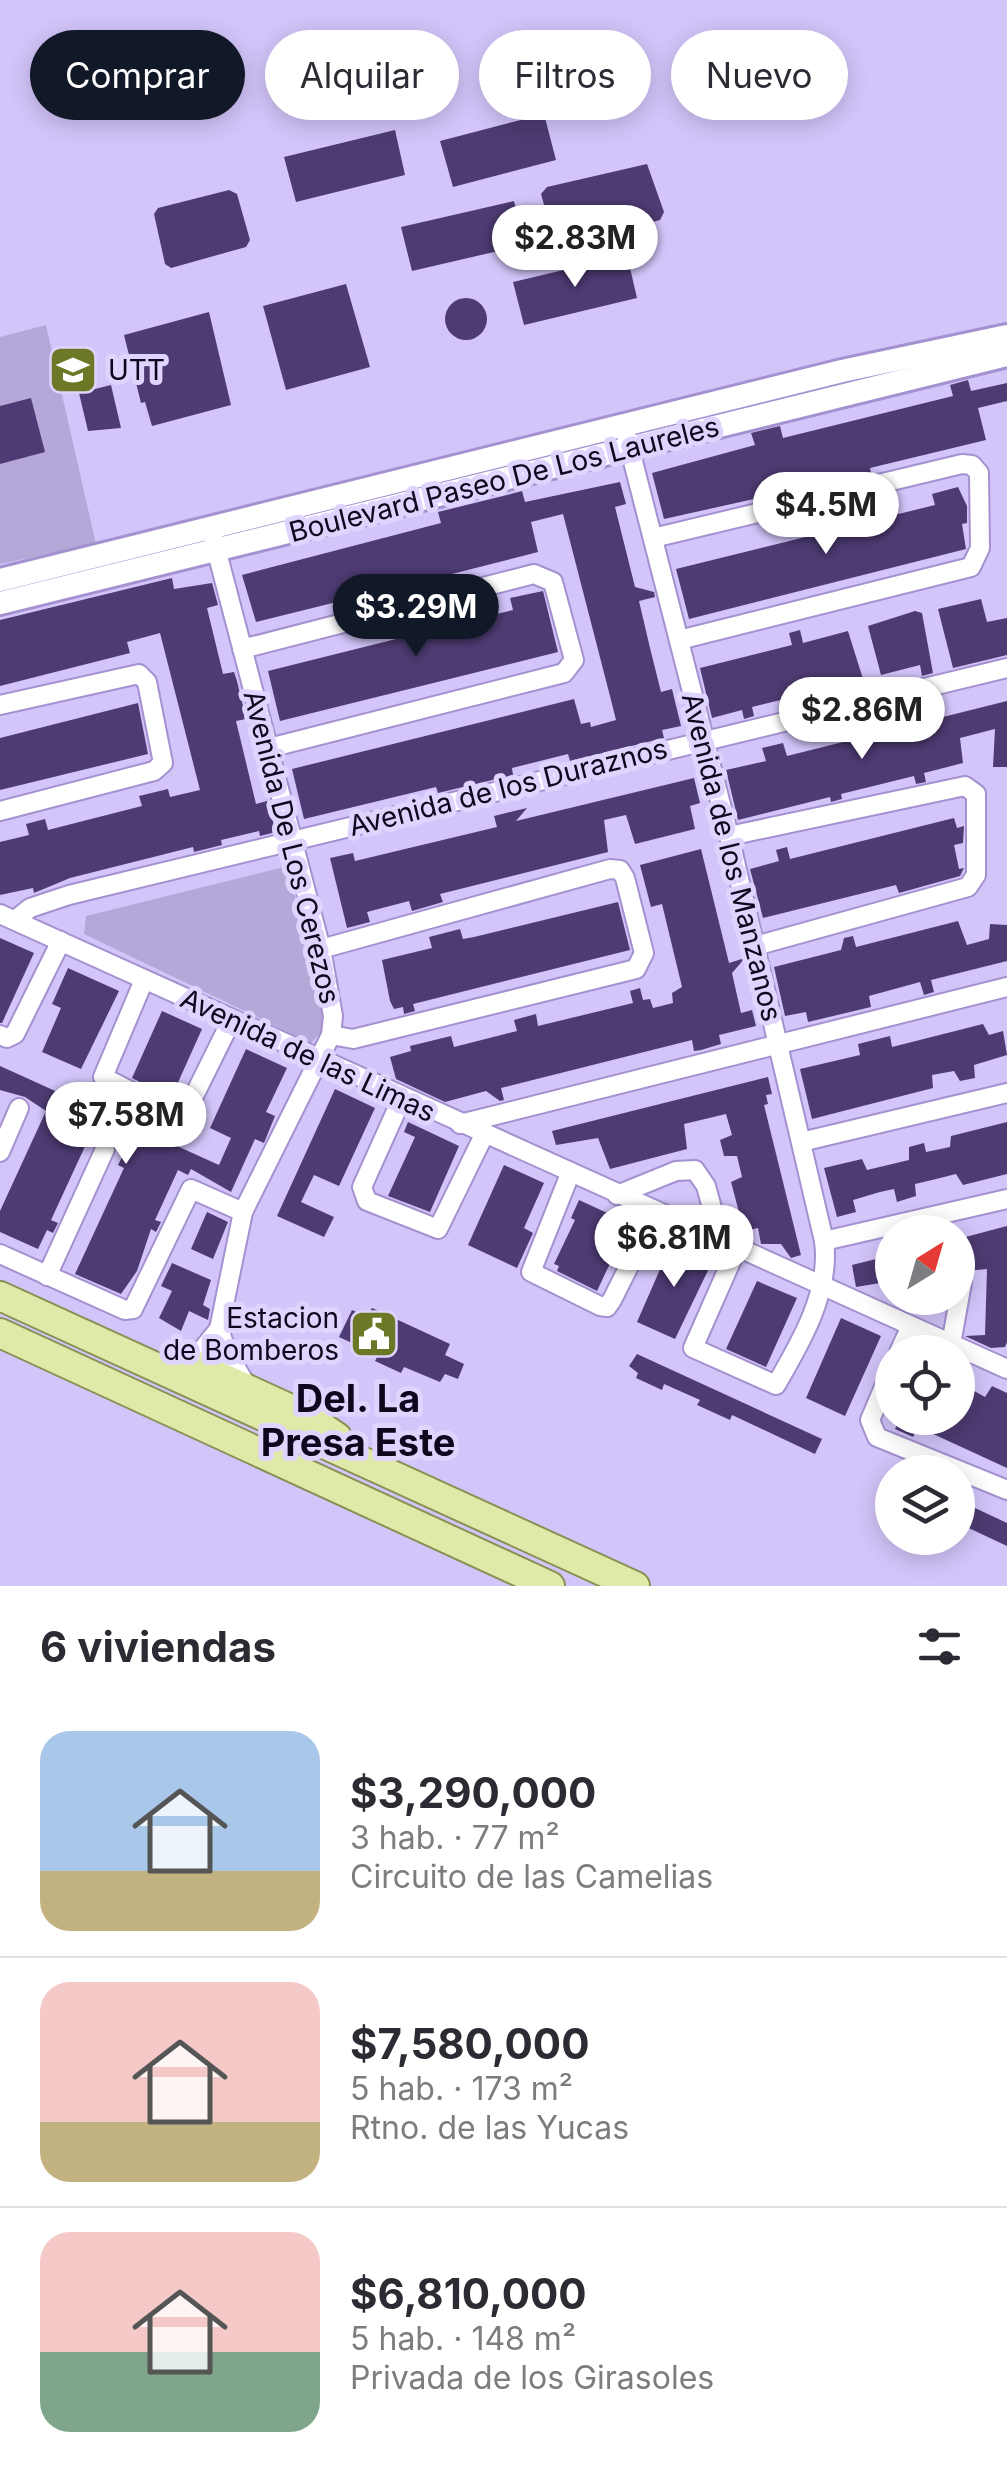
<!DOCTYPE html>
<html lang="es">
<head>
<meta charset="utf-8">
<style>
	body { margin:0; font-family:Inter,sans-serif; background:#f7f7f7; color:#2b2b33; height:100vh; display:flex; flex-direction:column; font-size:38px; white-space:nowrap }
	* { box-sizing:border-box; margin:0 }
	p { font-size:32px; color:#7c7c81 }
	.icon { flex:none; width:55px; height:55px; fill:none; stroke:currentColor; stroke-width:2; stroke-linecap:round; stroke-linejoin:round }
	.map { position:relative; height:1586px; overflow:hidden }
	.panel { display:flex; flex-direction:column; background:#fff; flex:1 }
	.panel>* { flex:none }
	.banner { position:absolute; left:30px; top:30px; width:948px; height:90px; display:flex; gap:20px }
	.needle { width:65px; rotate:37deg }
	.buttons { position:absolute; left:875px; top:1215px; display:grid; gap:20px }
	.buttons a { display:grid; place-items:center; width:100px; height:100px; border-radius:50%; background:#fff; box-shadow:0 5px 25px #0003; font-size:50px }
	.price { position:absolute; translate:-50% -85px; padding:0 22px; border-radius:35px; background:#fff; color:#222; font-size:32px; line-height:65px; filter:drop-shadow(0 2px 5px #0008) }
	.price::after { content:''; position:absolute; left:50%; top:60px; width:30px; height:22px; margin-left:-15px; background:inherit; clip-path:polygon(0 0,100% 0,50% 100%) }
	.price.selected { background:#111827; color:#fff }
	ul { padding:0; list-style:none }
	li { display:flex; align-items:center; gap:30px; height:250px; padding:0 40px }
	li+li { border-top:2px solid #e1e1e2 }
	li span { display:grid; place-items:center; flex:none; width:280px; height:200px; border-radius:30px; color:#555 }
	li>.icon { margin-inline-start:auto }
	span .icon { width:120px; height:120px; fill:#fffc; stroke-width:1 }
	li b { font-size:42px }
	h2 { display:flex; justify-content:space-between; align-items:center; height:120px; padding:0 40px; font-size:42px }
	.tag { padding:0 35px; border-radius:45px; background:#fff; box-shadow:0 5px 25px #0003; font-size:35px; line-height:90px }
	.tag.selected { background:#111827; color:#fff }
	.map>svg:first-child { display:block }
	.green { fill:#b5a7d7 }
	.building { fill:#4e3b73 }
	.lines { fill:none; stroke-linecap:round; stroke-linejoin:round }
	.minor-casing { stroke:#a491d0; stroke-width:22 }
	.tertiary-casing { stroke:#a491d0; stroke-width:28 }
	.primary-casing { stroke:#889153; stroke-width:32 }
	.minor { stroke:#fff; stroke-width:18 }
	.tertiary { stroke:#fff; stroke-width:22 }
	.primary { stroke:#dfeaa9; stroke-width:28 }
	.labels { text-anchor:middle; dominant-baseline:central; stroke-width:10; stroke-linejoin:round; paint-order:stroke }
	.poi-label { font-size:28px; fill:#0e071d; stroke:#dfd4fd; text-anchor:start }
	.street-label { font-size:28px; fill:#0e071d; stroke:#dfd4fd }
	.district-label { font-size:38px; font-weight:bold; fill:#0e071d; stroke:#dfd4fd }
</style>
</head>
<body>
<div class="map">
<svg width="1007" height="1586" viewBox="0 0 1007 1586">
	<rect width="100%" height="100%" fill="#d3c5fa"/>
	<!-- green -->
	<g class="green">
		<polygon points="46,325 96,544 0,564 0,337"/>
		<polygon points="288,866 323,1018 321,1032 311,1043 84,934 86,916"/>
	</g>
	<!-- building -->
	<g class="building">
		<polygon points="544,114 556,160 453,187 440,141"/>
		<polygon points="395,130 405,175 296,202 284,157"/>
		<polygon points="647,164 664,212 660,220 556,247 541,194 547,187"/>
		<polygon points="229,190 237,194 250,240 246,247 171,268 165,264 154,214 158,208"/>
		<polygon points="514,201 524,245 412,271 401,227"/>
		<polygon points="627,255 637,298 524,325 513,282"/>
		<polygon points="346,284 370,367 286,390 263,306"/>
		<circle cx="466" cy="319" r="21"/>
		<polygon points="209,312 231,405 152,426 145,402 141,403 124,335"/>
		<polygon points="968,380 971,391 1007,383 1007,401 978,408 986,440 870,468 871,473 664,519 652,473 755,445 751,433 780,426 783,438 953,396 950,385"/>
		<polygon points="111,385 121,428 88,431 79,393"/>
		<polygon points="31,398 45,452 0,464 0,406"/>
		<polygon points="620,482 626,504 615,507 635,587 654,592 655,597 639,601 650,648 661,692 672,689 681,726 662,730 664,738 570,761 568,754 512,768 513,775 438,793 436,787 304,819 292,769 574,699 581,724 590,722 591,727 616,720 611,700 563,514 531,522 538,552 452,574 455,581 380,601 377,592 256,622 242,575 441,523 438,512 503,496 522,491 525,502"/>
		<polygon points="958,487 967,506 967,523 962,524 966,549 689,619 676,569 935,505 932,494"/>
		<polygon points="172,578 174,589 212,583 218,605 207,608 223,674 234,672 237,681 246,719 236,721 256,804 267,801 276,832 260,836 259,831 221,840 222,845 194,852 193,847 70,878 34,893 33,888 0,895 0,842 29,835 26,824 45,819 48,830 142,806 139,796 168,789 170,797 200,790 160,633 127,642 130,653 0,686 0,620"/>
		<polygon points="543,591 558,652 280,721 268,671 428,631 436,627 434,618 443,615 453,613 456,624 513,610 510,598"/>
		<polygon points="981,599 987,622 1007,618 1007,655 953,668 938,609"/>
		<polygon points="915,611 922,613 933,673 922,676 920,665 881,675 868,626"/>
		<polygon points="800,630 803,643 848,631 863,679 837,689 838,696 828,698 826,689 752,707 754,716 744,719 742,710 712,718 700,668 792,645 789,633"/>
		<polygon points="1007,701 1007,767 993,767 995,729 960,738 963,763 924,773 926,782 916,784 914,776 841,794 842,799 831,802 830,797 738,820 726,770 766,761 762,748 783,743 787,756"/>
		<polygon points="138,703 148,754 0,790 0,738"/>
		<polygon points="694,778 700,803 690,806 695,829 635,844 626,815 604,820 608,852 440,894 443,902 412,911 409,901 367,912 370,922 347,928 330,858 353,853 355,861 497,827 494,816 527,808 516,821"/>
		<polygon points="954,818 957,828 964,826 963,843 954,845 959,869 964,868 960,876 899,893 896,885 763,918 750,869 779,861 776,850 787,847 790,859"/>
		<polygon points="701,849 729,963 745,958 732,973 741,1013 752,1010 756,1026 719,1035 721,1044 701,1050 694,1051 692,1040 501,1088 504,1100 500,1101 486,1091 445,1102 396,1079 390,1057 411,1051 410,1046 451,1036 454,1047 517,1031 514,1020 536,1014 538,1026 633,1003 630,991 640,988 643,1000 650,999 653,1008 673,1003 672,993 682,987 662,904 651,907 640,865"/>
		<polygon points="618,902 630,950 413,1004 415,1011 404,1014 403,1007 394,1009 390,1001 382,960 432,948 429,937 460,929 463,939 474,937"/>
		<polygon points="958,921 967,945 989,939 990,924 1007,925 1007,961 931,980 934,992 924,995 920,982 869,996 871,1007 808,1022 806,1012 785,1016 774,967 841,950 844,938 853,936 856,947"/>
		<polygon points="0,938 34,953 2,1023 0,1023"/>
		<polygon points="68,968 119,991 81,1069 42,1052 61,1008 52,1004"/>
		<polygon points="162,1011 202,1029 171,1098 132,1078"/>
		<polygon points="983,1024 989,1035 1003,1031 1007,1055 974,1065 975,1078 960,1081 954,1071 932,1075 933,1088 812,1119 800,1069 860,1055 858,1044 890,1036 892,1047"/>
		<polygon points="246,1049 287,1068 266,1112 275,1116 264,1143 255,1139 231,1192 191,1169 188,1175 178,1170 155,1220 161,1222 156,1232 151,1229 137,1271 121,1294 75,1274 124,1168 118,1165 127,1148 111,1138 93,1129 51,1220 58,1223 53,1233 47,1230 38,1249 0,1232 0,1211 46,1111 25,1097 0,1090 0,1066 219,1165 231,1138 210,1128"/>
		<polygon points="768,1077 772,1094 766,1095 768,1104 764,1105 801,1255 791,1258 781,1244 761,1244 758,1228 744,1231 731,1182 742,1177 737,1156 724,1156 720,1140 732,1135 726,1114 684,1124 687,1149 610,1169 598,1138 556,1145 552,1131"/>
		<polygon points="335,1089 375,1108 339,1186 314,1175 301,1202 334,1217 324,1237 277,1216"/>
		<polygon points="408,1122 459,1146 430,1212 388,1196 415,1137 404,1132"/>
		<polygon points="1007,1122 1007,1174 963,1185 956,1174 932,1180 915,1184 916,1196 897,1202 894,1189 880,1192 853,1200 856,1212 837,1217 824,1168 862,1159 867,1170 909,1160 909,1147 924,1143 926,1152 950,1147 951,1136"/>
		<polygon points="504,1165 544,1183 524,1228 533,1233 517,1268 468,1245"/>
		<polygon points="579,1200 629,1223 597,1291 557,1271 559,1266 554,1264 575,1220 571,1218"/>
		<polygon points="207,1212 228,1222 213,1259 191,1249"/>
		<polygon points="1007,1226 1007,1342 1005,1347 991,1348 965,1336 985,1335 987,1269 967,1271 964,1259 958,1260 958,1239"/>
		<polygon points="672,1242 713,1260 675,1339 637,1322"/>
		<polygon points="892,1255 892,1281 856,1287 852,1265"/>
		<polygon points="172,1263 211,1280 203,1305 210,1309 208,1320 189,1311 181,1331 159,1318 172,1291 161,1286"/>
		<polygon points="757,1281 797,1298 766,1367 726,1349"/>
		<polygon points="372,1308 450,1344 445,1355 464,1364 458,1379 445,1374 440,1382 404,1367 401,1373 375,1361 378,1355 339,1337 352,1310 367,1317"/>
		<polygon points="841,1318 881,1336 845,1416 806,1398"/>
		<polygon points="637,1354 822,1439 815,1454 732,1415 730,1420 697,1405 700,1400 664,1384 662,1390 636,1378 638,1373 629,1366"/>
		<polygon points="958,1382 985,1397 992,1386 1007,1393 1007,1468 918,1427 913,1437 895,1429 900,1419 897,1418 958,1418"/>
		<polygon points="958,1500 1007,1523 1007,1546 958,1523"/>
	</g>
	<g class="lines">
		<!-- minor casing -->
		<g class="minor-casing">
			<g id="minor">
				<path d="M 627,438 L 729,836 L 824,1241 C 831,1291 801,1342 776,1385 L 693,1348 L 737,1248"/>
				<polyline points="653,538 962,464 972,465 979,473 980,548 971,567 679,640"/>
				<polyline points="242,649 534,574 553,582 574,660 564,673 269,748"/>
				<polyline points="0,705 139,674 147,682 163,763 154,771 0,811"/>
				<polyline points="729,836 965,786 976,794 976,875 968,887 755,946"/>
				<polyline points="0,914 1007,1369"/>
				<polyline points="15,920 30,908 69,895 1007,668"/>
				<polyline points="321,949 610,869 620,870 625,878 644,953 636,969 353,1039 331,1035"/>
				<polyline points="144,980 103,1077 175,1114 187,1110 231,1021"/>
				<polyline points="0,1035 7,1038 15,1034 61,941"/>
				<polyline points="402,1098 362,1187 367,1201 438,1229 484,1135"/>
				<polyline points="460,1124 1007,987"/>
				<polyline points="801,1142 1007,1093"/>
				<polyline points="0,1152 19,1108"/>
				<polyline points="570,1174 531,1272 600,1306 607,1307 612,1300 656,1212"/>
				<polyline points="617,1195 676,1171 695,1170 706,1186 721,1241"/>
				<polyline points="824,1241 1007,1199"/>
				<polyline points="0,1254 125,1310 133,1309 191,1189 243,1212"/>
				<polyline points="47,1276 105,1149"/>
				<polyline points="219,1329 228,1355 247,1386"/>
				<polyline points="951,1344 962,1283"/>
				<polyline points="899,1352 911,1326"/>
				<polyline points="178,1358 202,1350 219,1329 243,1212 331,1035 333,1016 321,949 213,537"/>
				<polyline points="892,1368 870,1420 877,1437 1007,1490"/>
			</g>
		</g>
		<!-- tertiary casing -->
		<g class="tertiary-casing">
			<g id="tertiary">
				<polyline points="0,580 842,371 1007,336"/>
				<polyline points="0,603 1007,355"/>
			</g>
		</g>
		<!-- primary casing -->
		<g class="primary-casing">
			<g id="primary">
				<polyline points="0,1296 635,1586"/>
				<polyline points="0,1333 550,1586"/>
				<polyline points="179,1358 306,1416 337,1437"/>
			</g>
		</g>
		<!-- minor -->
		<use href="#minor" class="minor"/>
		<!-- tertiary -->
		<use href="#tertiary" class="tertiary"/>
		<!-- primary -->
		<use href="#primary" class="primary"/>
	</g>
	<!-- icons -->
	<defs>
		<g id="school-square" transform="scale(2.5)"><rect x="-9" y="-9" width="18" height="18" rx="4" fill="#6c7825" stroke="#dfd4fd"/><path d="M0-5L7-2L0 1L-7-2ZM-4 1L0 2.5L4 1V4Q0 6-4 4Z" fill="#fff"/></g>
		<g id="civic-square" transform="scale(2.5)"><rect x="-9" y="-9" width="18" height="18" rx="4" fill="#6c7825" stroke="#dfd4fd"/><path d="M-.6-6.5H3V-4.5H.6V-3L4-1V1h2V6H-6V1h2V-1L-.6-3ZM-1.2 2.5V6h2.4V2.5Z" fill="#fff"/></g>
	</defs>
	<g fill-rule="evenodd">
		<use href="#school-square" x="73" y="370"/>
		<use href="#civic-square" x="374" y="1334"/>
	</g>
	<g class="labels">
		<!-- poi labels -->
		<g class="poi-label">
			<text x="108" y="370">UTT</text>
			<text x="339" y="1318" text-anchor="end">Estacion<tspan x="339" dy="32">de Bomberos</tspan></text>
		</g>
		<!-- street labels -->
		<g class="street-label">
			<text transform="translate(504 479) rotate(-14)">Boulevard Paseo De Los Laureles</text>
			<text transform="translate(508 787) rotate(-14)">Avenida de los Duraznos</text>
			<text transform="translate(292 847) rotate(76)">Avenida De Los Cerezos</text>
			<text transform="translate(732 857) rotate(76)">Avenida de los Manzanos</text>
			<text transform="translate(308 1055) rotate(25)">Avenida de las Limas</text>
		</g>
		<!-- district labels -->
		<g class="district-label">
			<text x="358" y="1398">Del. La<tspan x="358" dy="44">Presa Este</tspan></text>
		</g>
	</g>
</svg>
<div class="buttons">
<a><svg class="needle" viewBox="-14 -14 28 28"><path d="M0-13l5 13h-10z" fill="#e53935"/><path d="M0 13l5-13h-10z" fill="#7c7c81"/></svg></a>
<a><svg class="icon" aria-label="locate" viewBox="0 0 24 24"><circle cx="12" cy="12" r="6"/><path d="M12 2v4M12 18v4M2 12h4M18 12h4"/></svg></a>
<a><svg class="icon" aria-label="layers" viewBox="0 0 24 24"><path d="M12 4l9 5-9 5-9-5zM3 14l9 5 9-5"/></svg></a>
</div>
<b class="price" style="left:575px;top:290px">$2.83M</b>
<b class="price" style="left:826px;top:557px">$4.5M</b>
<b class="price selected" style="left:416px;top:659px">$3.29M</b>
<b class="price" style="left:862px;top:762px">$2.86M</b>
<b class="price" style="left:126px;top:1167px">$7.58M</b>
<b class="price" style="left:674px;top:1290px">$6.81M</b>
<div class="banner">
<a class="tag selected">Comprar</a>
<a class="tag">Alquilar</a>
<a class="tag">Filtros</a>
<a class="tag">Nuevo</a>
</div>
</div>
<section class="panel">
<h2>6 viviendas<svg class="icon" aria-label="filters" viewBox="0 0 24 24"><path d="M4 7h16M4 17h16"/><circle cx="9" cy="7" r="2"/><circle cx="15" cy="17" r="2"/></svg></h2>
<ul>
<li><span style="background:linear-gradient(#a9c7e8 70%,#c2b280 0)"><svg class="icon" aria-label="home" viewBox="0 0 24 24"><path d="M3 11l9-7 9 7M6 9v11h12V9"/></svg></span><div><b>$3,290,000</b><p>3 hab. · 77 m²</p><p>Circuito de las Camelias</p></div></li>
<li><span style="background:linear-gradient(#f6c9c9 70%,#c2b280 0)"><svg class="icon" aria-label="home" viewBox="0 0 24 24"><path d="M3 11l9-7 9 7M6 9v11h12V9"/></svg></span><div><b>$7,580,000</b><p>5 hab. · 173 m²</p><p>Rtno. de las Yucas</p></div></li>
<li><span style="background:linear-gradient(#f6c9c9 60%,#7fa58c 0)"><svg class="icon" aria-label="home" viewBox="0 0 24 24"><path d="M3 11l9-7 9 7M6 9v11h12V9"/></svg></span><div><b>$6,810,000</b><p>5 hab. · 148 m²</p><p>Privada de los Girasoles</p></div></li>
</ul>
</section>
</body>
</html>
